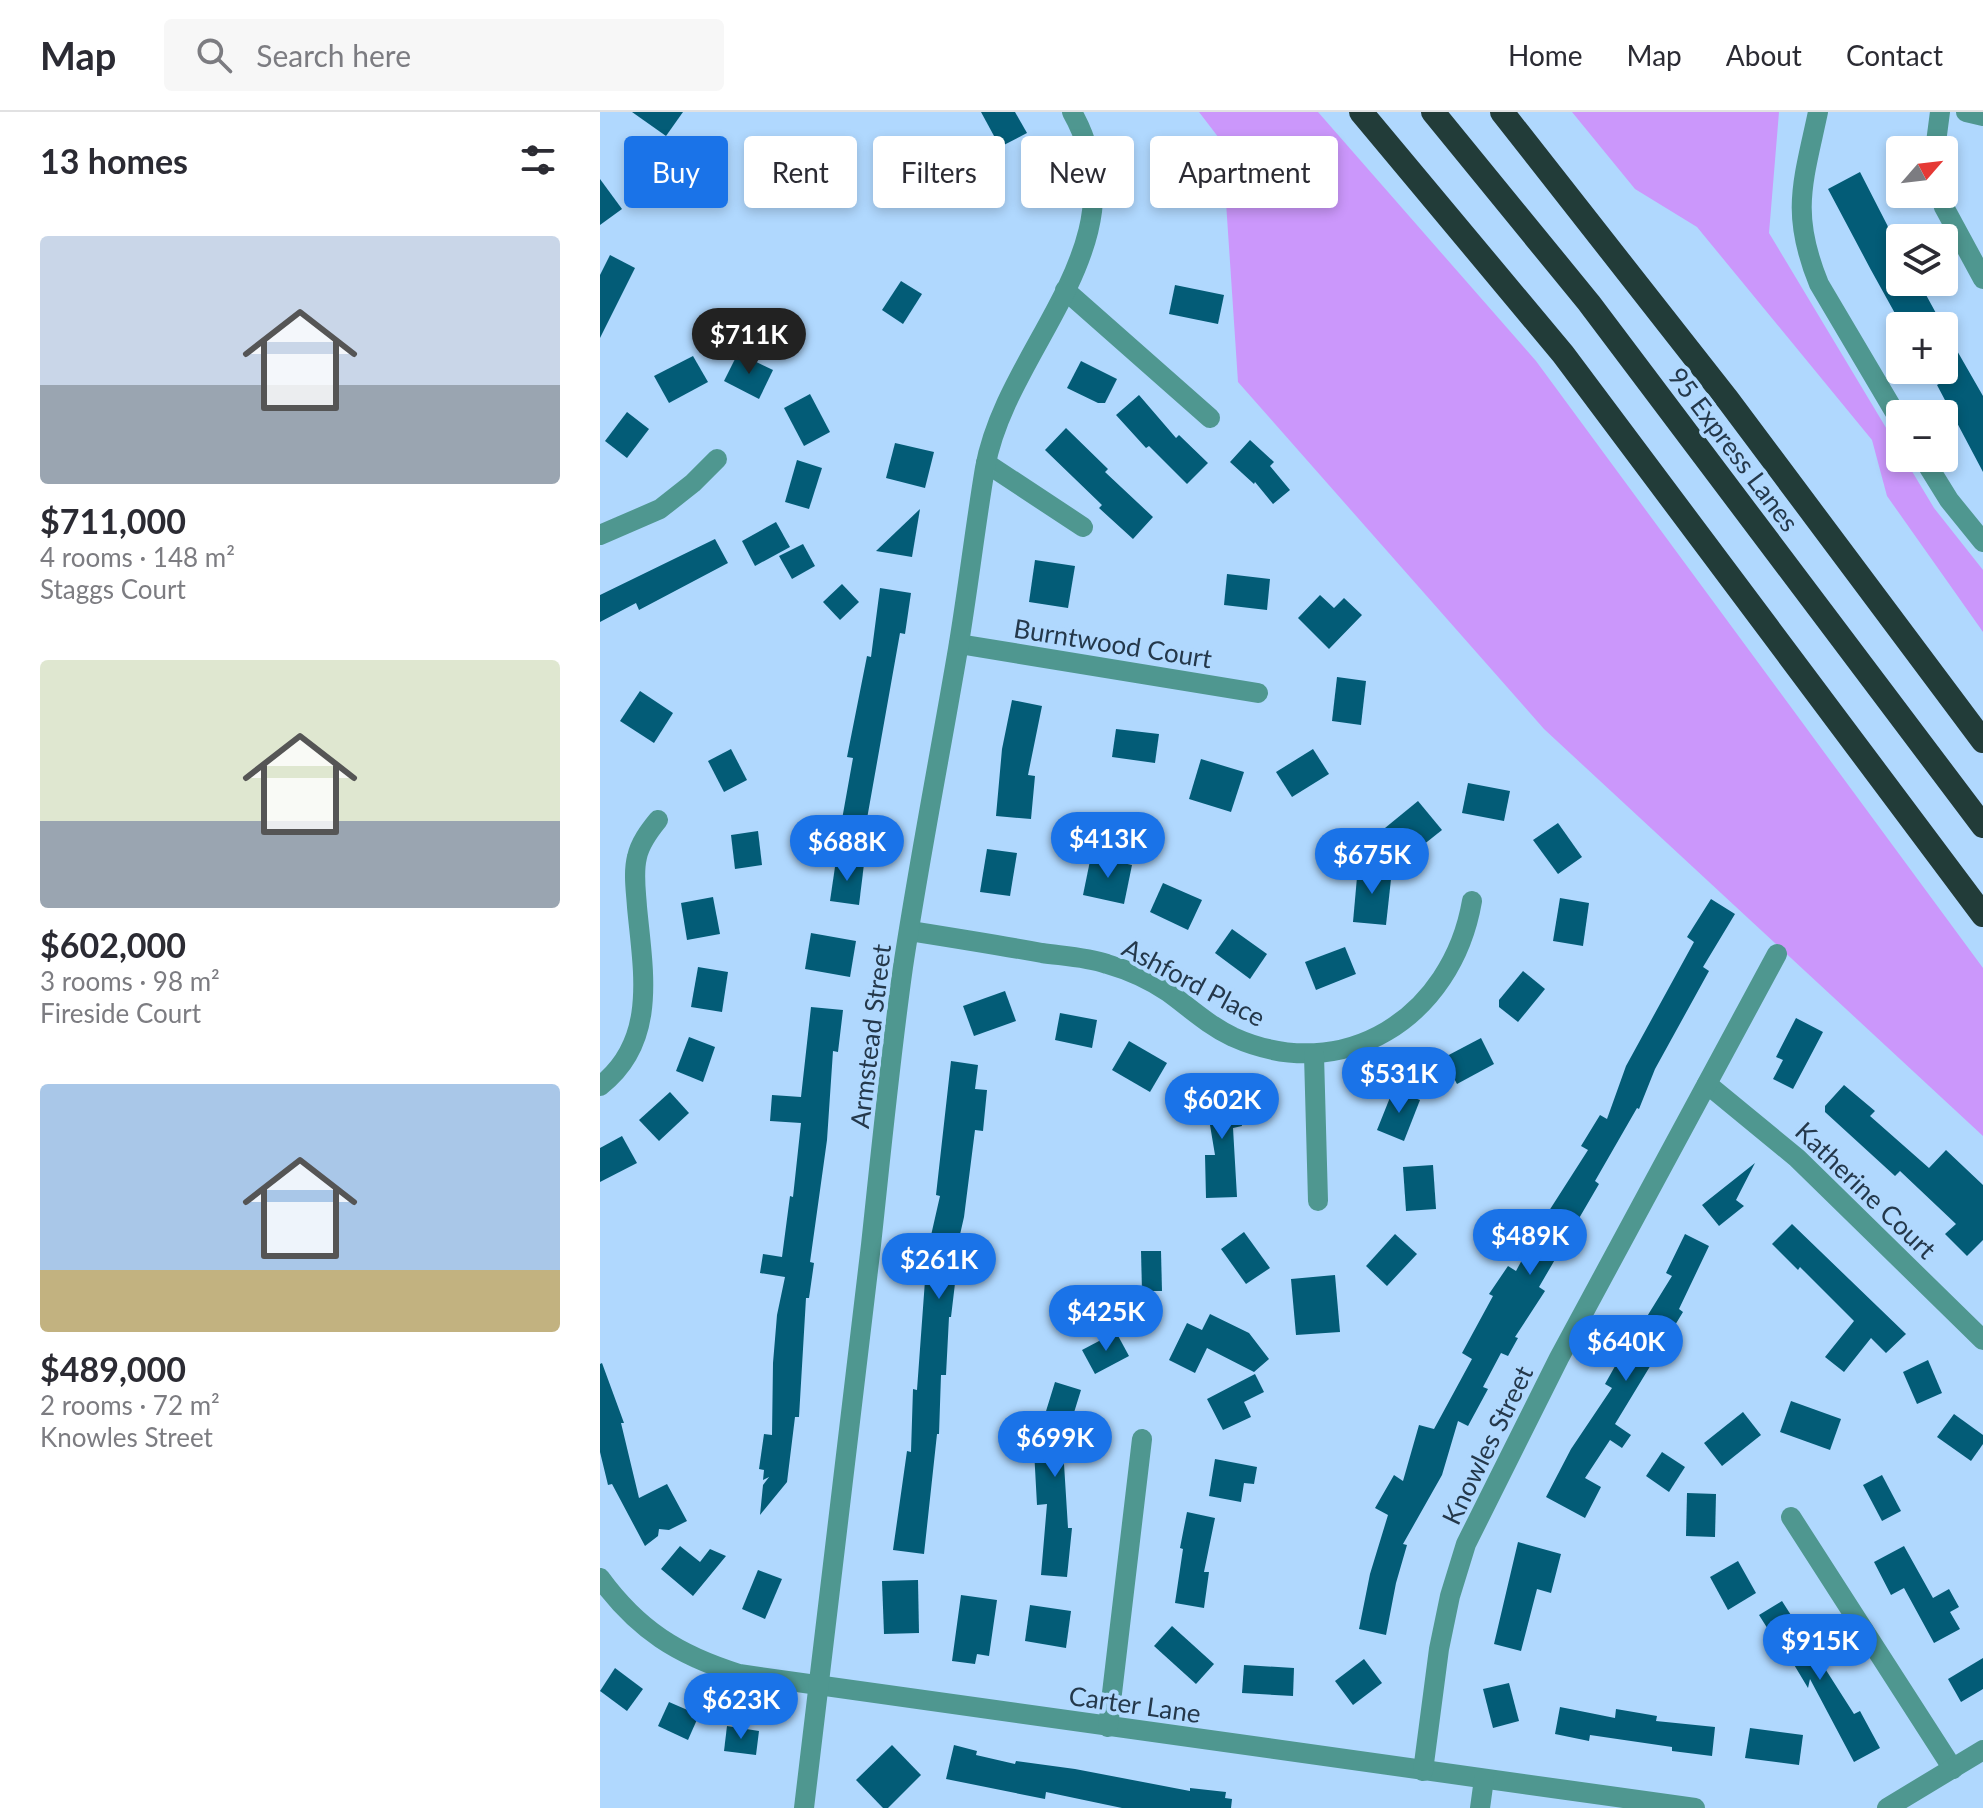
<!DOCTYPE html>
<html lang="en">
<head>
<meta charset="utf-8">
<style>
	body { margin:0; font-family:Lato,sans-serif; background:#f7f7f7; color:#2b2b33; height:100vh; display:flex; flex-direction:column; font-size:30px; white-space:nowrap }
	* { box-sizing:border-box; margin:0 }
	p { font-size:26px; color:#7c7c81 }
	.icon { flex:none; width:44px; height:44px; fill:none; stroke:currentColor; stroke-width:2; stroke-linecap:round; stroke-linejoin:round }
	.map { position:relative; flex:1; overflow:hidden }
	.details { display:flex; flex-direction:column; background:#fff; width:600px }
	.details>* { flex:none }
	.hud { position:absolute; left:24px; top:24px; width:760px; height:72px; display:flex; gap:16px }
	.needle { width:52px; rotate:62deg }
	.controls { position:absolute; left:1286px; top:24px; display:grid; gap:16px }
	.controls a { display:grid; place-items:center; width:72px; height:72px; border-radius:8px; background:#fff; box-shadow:0 4px 12px #0003; font-size:40px }
	.price { position:absolute; translate:-50% -68px; padding:0 18px; border-radius:28px; background:#1a73e8; color:#fff; font-size:26px; line-height:52px; filter:drop-shadow(0 2px 4px #0008) }
	.price::after { content:''; position:absolute; left:50%; top:48px; width:24px; height:18px; margin-left:-12px; background:inherit; clip-path:polygon(0 0,100% 0,50% 100%) }
	.price.active { background:#222; color:#fff }
	ul { padding:0; list-style:none }
	li { display:grid; align-content:center; gap:16px; height:424px; padding:0 40px }
	li span { display:grid; place-items:center; height:248px; border-radius:8px; color:#555 }
	li>.icon { margin-inline-start:auto }
	span .icon { width:144px; height:144px; fill:#fffc; stroke-width:1 }
	li b { font-size:34px }
	h2 { display:flex; justify-content:space-between; align-items:center; height:96px; padding:0 40px; font-size:34px }
	.tag { padding:0 28px; border-radius:8px; background:#fff; box-shadow:0 4px 12px #0003; font-size:28px; line-height:72px }
	.tag.active { background:#1a73e8; color:#fff }
	header { display:flex; align-items:center; gap:48px; box-sizing:border-box; height:112px; padding:0 40px; background:#fff; border-bottom:2px solid #e1e1e2 }
	header strong { font-size:38px }
	nav { display:flex; gap:44px; margin-inline-start:auto; font-size:28px }
	.search { width:560px; height:72px; background:#f7f7f7; display:flex; align-items:center; gap:20px; box-sizing:border-box; padding:0 28px; border-radius:8px; color:#7c7c81; font-size:30px }
	main { display:flex; flex:1; min-height:0 }
	.map>svg:first-child { display:block }
	.green { fill:#cb97fb }
	.building { fill:#035c77 }
	.lines { fill:none; stroke-linecap:round; stroke-linejoin:round }
	.minor { stroke:#4f9790; stroke-width:20 }
	.highway { stroke:#223c39; stroke-width:24 }
	.labels { text-anchor:middle; dominant-baseline:central; stroke-width:8; stroke-linejoin:round; paint-order:stroke }
	.street-label { font-size:26px; fill:#24384b; stroke:#b0d8fe }
</style>
</head>
<body>
<header>
<strong>Map</strong>
<div class="search"><svg class="icon" aria-label="search" viewBox="0 0 24 24"><circle cx="10" cy="10" r="6"/><path d="M15 15l6 6"/></svg>Search here</div>
<nav><a>Home</a><a>Map</a><a>About</a><a>Contact</a></nav>
</header>
<main>
<section class="details">
<h2>13 homes<svg class="icon" aria-label="filters" viewBox="0 0 24 24"><path d="M4 7h16M4 17h16"/><circle cx="9" cy="7" r="2"/><circle cx="15" cy="17" r="2"/></svg></h2>
<ul>
<li><span style="background:linear-gradient(#c9d6e8 60%,#9aa5b1 0)"><svg class="icon" aria-label="home" viewBox="0 0 24 24"><path d="M3 11l9-7 9 7M6 9v11h12V9"/></svg></span><div><b>$711,000</b><p>4 rooms · 148 m²</p><p>Staggs Court</p></div></li>
<li><span style="background:linear-gradient(#dfe7d0 65%,#9aa5b1 0)"><svg class="icon" aria-label="home" viewBox="0 0 24 24"><path d="M3 11l9-7 9 7M6 9v11h12V9"/></svg></span><div><b>$602,000</b><p>3 rooms · 98 m²</p><p>Fireside Court</p></div></li>
<li><span style="background:linear-gradient(#a9c7e8 75%,#c2b280 0)"><svg class="icon" aria-label="home" viewBox="0 0 24 24"><path d="M3 11l9-7 9 7M6 9v11h12V9"/></svg></span><div><b>$489,000</b><p>2 rooms · 72 m²</p><p>Knowles Street</p></div></li>
</ul>
</section>
<div class="map">
<svg width="1383" height="1696" viewBox="0 0 1383 1696">
	<rect width="100%" height="100%" fill="#b0d8fe"/>
	<!-- green -->
	<g class="green">
		<polygon points="599,0 718,0 936,249 1383,856 1383,1024 944,617 638,270 622,30"/>
		<polygon points="972,0 1179,0 1169,121 1300,339 1300,346 1304,346 1334,396 1383,458 1383,520 1287,384 1272,328 1097,115 1035,77"/>
	</g>
	<!-- building -->
	<g class="building">
		<polygon points="32,0 83,0 66,24"/>
		<polygon points="381,0 415,0 427,21 400,35"/>
		<polygon points="1260,60 1300,138 1300,170 1319,170 1343,214 1302,214 1271,158 1228,77"/>
		<polygon points="0,67 22,97 0,113"/>
		<polygon points="10,143 35,156 0,226 0,163"/>
		<polygon points="301,169 322,182 303,212 282,198"/>
		<polygon points="575,173 624,183 618,212 569,202"/>
		<polygon points="1344,216 1383,284 1383,360 1337,273 1344,269"/>
		<polygon points="138,241 173,258 159,287 124,269"/>
		<polygon points="93,244 108,270 69,291 54,264"/>
		<polygon points="481,249 517,267 505,291 498,291 467,276"/>
		<polygon points="210,282 230,320 204,334 184,296"/>
		<polygon points="539,283 576,326 579,323 608,351 587,372 549,334 546,336 516,303"/>
		<polygon points="27,300 49,317 27,346 5,329"/>
		<polygon points="466,316 508,357 505,360 553,405 533,427 499,396 502,393 445,338"/>
		<polygon points="650,328 674,350 670,354 690,378 673,392 655,370 654,372 630,350"/>
		<polygon points="295,331 334,340 325,376 286,366"/>
		<polygon points="197,348 222,356 209,397 185,390"/>
		<polygon points="320,397 312,445 276,439"/>
		<polygon points="176,410 190,435 155,454 142,429"/>
		<polygon points="115,427 128,451 39,498 36,491 0,510 0,483"/>
		<polygon points="203,432 215,454 192,467 179,444"/>
		<polygon points="435,448 475,454 468,496 429,490"/>
		<polygon points="627,462 670,467 667,498 624,493"/>
		<polygon points="242,472 259,490 240,508 223,490"/>
		<polygon points="280,476 311,481 305,522 300,521 265,718 241,713 253,646 247,645 267,544 271,545"/>
		<polygon points="720,483 734,496 744,486 762,503 729,537 698,506"/>
		<polygon points="737,565 766,569 761,613 732,609"/>
		<polygon points="40,579 73,601 54,631 20,609"/>
		<polygon points="412,588 442,594 428,663 435,664 431,707 396,704 402,637"/>
		<polygon points="516,617 559,622 555,651 512,645"/>
		<polygon points="131,637 147,668 124,680 108,649"/>
		<polygon points="713,637 729,662 692,685 676,660"/>
		<polygon points="601,647 644,660 631,700 589,687"/>
		<polygon points="868,671 910,679 904,709 862,701"/>
		<polygon points="818,689 842,718 808,745 785,716"/>
		<polygon points="958,711 982,745 958,762 933,728"/>
		<polygon points="158,719 162,753 135,757 131,723"/>
		<polygon points="387,737 417,741 410,784 380,780"/>
		<polygon points="491,744 532,753 524,792 483,783"/>
		<polygon points="236,748 264,752 259,793 230,789"/>
		<polygon points="758,754 792,758 786,813 753,810"/>
		<polygon points="563,771 602,788 588,818 550,800"/>
		<polygon points="113,785 120,822 87,828 81,791"/>
		<polygon points="960,786 989,791 983,834 953,829"/>
		<polygon points="1111,787 1135,802 1103,855 1109,859 1055,957 1039,997 1037,996 995,1069 999,1072 939,1175 945,1179 915,1225 918,1226 908,1244 901,1241 883,1275 888,1277 868,1314 858,1309 842,1363 803,1432 807,1433 796,1471 786,1523 759,1517 770,1462 788,1403 775,1396 794,1363 803,1369 819,1313 834,1317 872,1247 862,1241 893,1184 889,1182 908,1154 916,1159 947,1102 988,1038 981,1034 1000,1003 1007,1007 1026,954 1094,830 1087,825"/>
		<polygon points="632,817 667,842 650,867 615,841"/>
		<polygon points="211,821 256,829 250,865 205,857"/>
		<polygon points="745,835 756,862 716,878 705,850"/>
		<polygon points="98,855 128,860 122,900 91,895"/>
		<polygon points="923,859 945,877 918,910 899,895 899,888"/>
		<polygon points="405,879 416,909 374,924 363,894"/>
		<polygon points="211,895 243,898 238,940 233,939 227,1028 210,1150 214,1151 209,1186 206,1186 199,1305 195,1305 187,1370 160,1403 163,1373 169,1365 163,1368 164,1358 159,1357 164,1322 172,1323 173,1251 177,1203 185,1165 160,1161 163,1142 182,1145 190,1084 193,1085 201,1011 170,1009 172,983 201,985"/>
		<polygon points="460,901 497,908 492,936 455,928"/>
		<polygon points="1196,906 1223,920 1193,977 1173,967 1183,948 1176,945"/>
		<polygon points="89,925 115,935 103,970 76,959"/>
		<polygon points="881,926 894,952 857,972 843,946"/>
		<polygon points="529,929 567,951 550,980 512,958"/>
		<polygon points="351,949 378,953 375,977 387,978 383,1019 375,1018 364,1105 351,1162 356,1163 351,1205 349,1205 346,1263 341,1263 339,1322 337,1322 324,1442 293,1438 307,1339 311,1340 313,1277 317,1278 327,1141 340,1084 336,1083"/>
		<polygon points="635,972 642,1014 633,1016 637,1085 606,1086 605,1043 615,1043 604,977"/>
		<polygon points="1244,973 1275,999 1270,1004 1329,1056 1346,1038 1383,1073 1383,1128 1367,1144 1345,1122 1356,1112 1300,1059 1295,1064 1225,1000 1225,994"/>
		<polygon points="793,978 820,988 804,1029 777,1018"/>
		<polygon points="70,980 89,1001 59,1029 39,1008"/>
		<polygon points="22,1024 37,1051 0,1070 0,1036"/>
		<polygon points="1155,1051 1136,1088 1144,1094 1119,1114 1102,1093"/>
		<polygon points="833,1053 836,1097 806,1099 803,1055"/>
		<polygon points="1192,1112 1306,1222 1286,1241 1271,1226 1244,1260 1225,1245 1254,1209 1200,1155 1198,1158 1172,1132"/>
		<polygon points="644,1120 670,1156 646,1172 621,1137"/>
		<polygon points="795,1122 817,1142 787,1174 766,1154"/>
		<polygon points="1085,1122 1109,1134 1079,1197 1083,1200 1015,1312 1031,1323 1022,1336 1010,1328 985,1366 1001,1375 985,1406 946,1385 971,1337 1012,1276 1005,1272 1023,1240 1025,1240 1072,1164 1066,1161"/>
		<polygon points="541,1139 561,1139 562,1179 542,1179"/>
		<polygon points="735,1163 740,1220 696,1223 691,1167"/>
		<polygon points="610,1202 649,1221 669,1247 654,1260 607,1236 595,1261 569,1248 587,1211 602,1218"/>
		<polygon points="516,1220 529,1244 495,1262 482,1238"/>
		<polygon points="1328,1248 1342,1281 1317,1292 1303,1260"/>
		<polygon points="2,1251 24,1311 21,1311 39,1386 67,1372 87,1409 69,1418 59,1417 58,1424 45,1434 12,1372 8,1373 0,1340 0,1252"/>
		<polygon points="655,1262 664,1280 644,1290 651,1305 623,1318 607,1287"/>
		<polygon points="455,1270 481,1278 463,1336 468,1416 472,1416 467,1465 441,1463 447,1392 437,1393 434,1338"/>
		<polygon points="1191,1289 1241,1307 1230,1338 1180,1320"/>
		<polygon points="1143,1300 1161,1323 1122,1354 1104,1331"/>
		<polygon points="1354,1302 1383,1323 1383,1332 1371,1349 1337,1325"/>
		<polygon points="1062,1340 1085,1355 1069,1380 1046,1364"/>
		<polygon points="615,1347 657,1355 654,1372 644,1371 641,1390 609,1384"/>
		<polygon points="1282,1363 1301,1399 1282,1409 1263,1373"/>
		<polygon points="1087,1381 1116,1382 1115,1425 1086,1424"/>
		<polygon points="587,1400 615,1406 604,1460 609,1460 604,1496 575,1491 583,1437 580,1436"/>
		<polygon points="918,1430 961,1442 951,1481 937,1477 921,1539 894,1532"/>
		<polygon points="80,1434 100,1450 110,1437 126,1444 93,1484 61,1457"/>
		<polygon points="1304,1434 1333,1486 1349,1477 1359,1495 1350,1500 1360,1517 1334,1531 1304,1476 1291,1483 1274,1450"/>
		<polygon points="1138,1449 1156,1481 1128,1498 1110,1465"/>
		<polygon points="158,1458 182,1467 165,1507 142,1497"/>
		<polygon points="318,1468 319,1521 284,1522 282,1469"/>
		<polygon points="361,1483 397,1488 389,1544 377,1542 375,1552 352,1549"/>
		<polygon points="1182,1489 1254,1602 1260,1599 1280,1636 1254,1650 1210,1567 1208,1576 1181,1531 1178,1533 1159,1503"/>
		<polygon points="430,1493 471,1499 466,1536 425,1529"/>
		<polygon points="572,1514 614,1552 596,1572 554,1534"/>
		<polygon points="1383,1546 1383,1577 1361,1590 1348,1567"/>
		<polygon points="764,1547 782,1571 753,1593 735,1569"/>
		<polygon points="644,1553 694,1556 693,1584 642,1581"/>
		<polygon points="15,1556 43,1577 27,1599 0,1579"/>
		<polygon points="909,1571 919,1609 893,1616 883,1577"/>
		<polygon points="69,1590 99,1603 88,1628 58,1614"/>
		<polygon points="960,1595 1015,1606 1016,1597 1057,1604 1056,1609 1115,1615 1112,1644 1072,1639 1072,1635 990,1623 989,1629 955,1622"/>
		<polygon points="127,1614 159,1619 156,1643 124,1639"/>
		<polygon points="1150,1616 1203,1623 1199,1653 1145,1646"/>
		<polygon points="292,1633 321,1663 288,1696 283,1696 256,1668"/>
		<polygon points="354,1633 377,1639 376,1643 415,1652 416,1649 475,1657 590,1679 590,1676 626,1680 625,1686 632,1687 631,1696 522,1696 446,1680 445,1687 346,1667"/>
	</g>
	<g class="lines">
		<!-- minor -->
		<g class="minor">
			<path d="M 1218,0 C 1203,71 1190,101 1219,172 L 1300,309"/>
			<polyline points="1366,0 1383,4"/>
			<polyline points="1335,38 1340,0"/>
			<polyline points="1340,82 1344,95 1383,167"/>
			<polyline points="465,178 610,306"/>
			<polyline points="1323,346 1349,388 1383,430"/>
			<polyline points="386,351 483,415"/>
			<polyline points="0,423 60,397 93,371 117,347"/>
			<polyline points="359,532 658,581"/>
			<path d="M 310,819 C 354,826 398,833 442,841 C 463,844 487,845 507,852 C 528,858 550,868 568,880 C 590,896 608,913 633,925 C 744,975 852,905 872,789"/>
			<polyline points="714,943 718,1089"/>
			<polyline points="1107,972 1197,1046 1383,1228"/>
			<path d="M 0,974 C 58,929 43,859 37,795 C 36,779 33,761 37,745 C 40,731 49,719 58,708"/>
			<polyline points="1191,1405 1353,1657"/>
			<path d="M 0,1466 C 38,1518 78,1543 139,1562 L 1095,1696"/>
			<polyline points="508,1615 542,1327"/>
			<polyline points="823,1659 839,1537 850,1484 866,1432 959,1246 1177,842"/>
			<path d="M 204,1696 C 226,1508 248,1320 271,1133 C 281,1040 290,947 303,855 C 319,749 340,643 358,537 C 368,477 375,416 385,356 C 407,233 546,131 472,0"/>
			<polyline points="880,1696 884,1667"/>
			<polyline points="1287,1696 1383,1638"/>
		</g>
		<!-- highway -->
		<g class="highway">
			<polyline points="761,0 963,242 1383,803"/>
			<polyline points="833,0 989,191 1383,714"/>
			<polyline points="902,0 1128,288 1383,629"/>
		</g>
	</g>
	<g class="labels">
		<!-- street labels -->
		<g class="street-label">
			<text transform="translate(1134 337) rotate(53)">95 Express Lanes</text>
			<text transform="translate(513 531) rotate(9)">Burntwood Court</text>
			<text transform="translate(594 870) rotate(28)">Ashford Place</text>
			<text transform="translate(270 924) rotate(-83)">Armstead Street</text>
			<text transform="translate(1266 1078) rotate(44)">Katherine Court</text>
			<text transform="translate(887 1333) rotate(-64)">Knowles Street</text>
			<text transform="translate(535 1592) rotate(8)">Carter Lane</text>
		</g>
	</g>
</svg>
<div class="controls">
<a><svg class="needle" viewBox="-14 -14 28 28"><path d="M0-13l5 13h-10z" fill="#e53935"/><path d="M0 13l5-13h-10z" fill="#7c7c81"/></svg></a>
<a><svg class="icon" aria-label="layers" viewBox="0 0 24 24"><path d="M12 4l9 5-9 5-9-5zM3 14l9 5 9-5"/></svg></a>
<a>+</a>
<a>−</a>
</div>
<b class="price active" style="left:149px;top:264px">$711K</b>
<b class="price" style="left:508px;top:768px">$413K</b>
<b class="price" style="left:247px;top:771px">$688K</b>
<b class="price" style="left:772px;top:784px">$675K</b>
<b class="price" style="left:799px;top:1003px">$531K</b>
<b class="price" style="left:622px;top:1029px">$602K</b>
<b class="price" style="left:930px;top:1165px">$489K</b>
<b class="price" style="left:339px;top:1189px">$261K</b>
<b class="price" style="left:506px;top:1241px">$425K</b>
<b class="price" style="left:1026px;top:1271px">$640K</b>
<b class="price" style="left:455px;top:1367px">$699K</b>
<b class="price" style="left:1220px;top:1570px">$915K</b>
<b class="price" style="left:141px;top:1629px">$623K</b>
<div class="hud">
<a class="tag active">Buy</a>
<a class="tag">Rent</a>
<a class="tag">Filters</a>
<a class="tag">New</a>
<a class="tag">Apartment</a>
</div>
</div>
</main>
</body>
</html>
